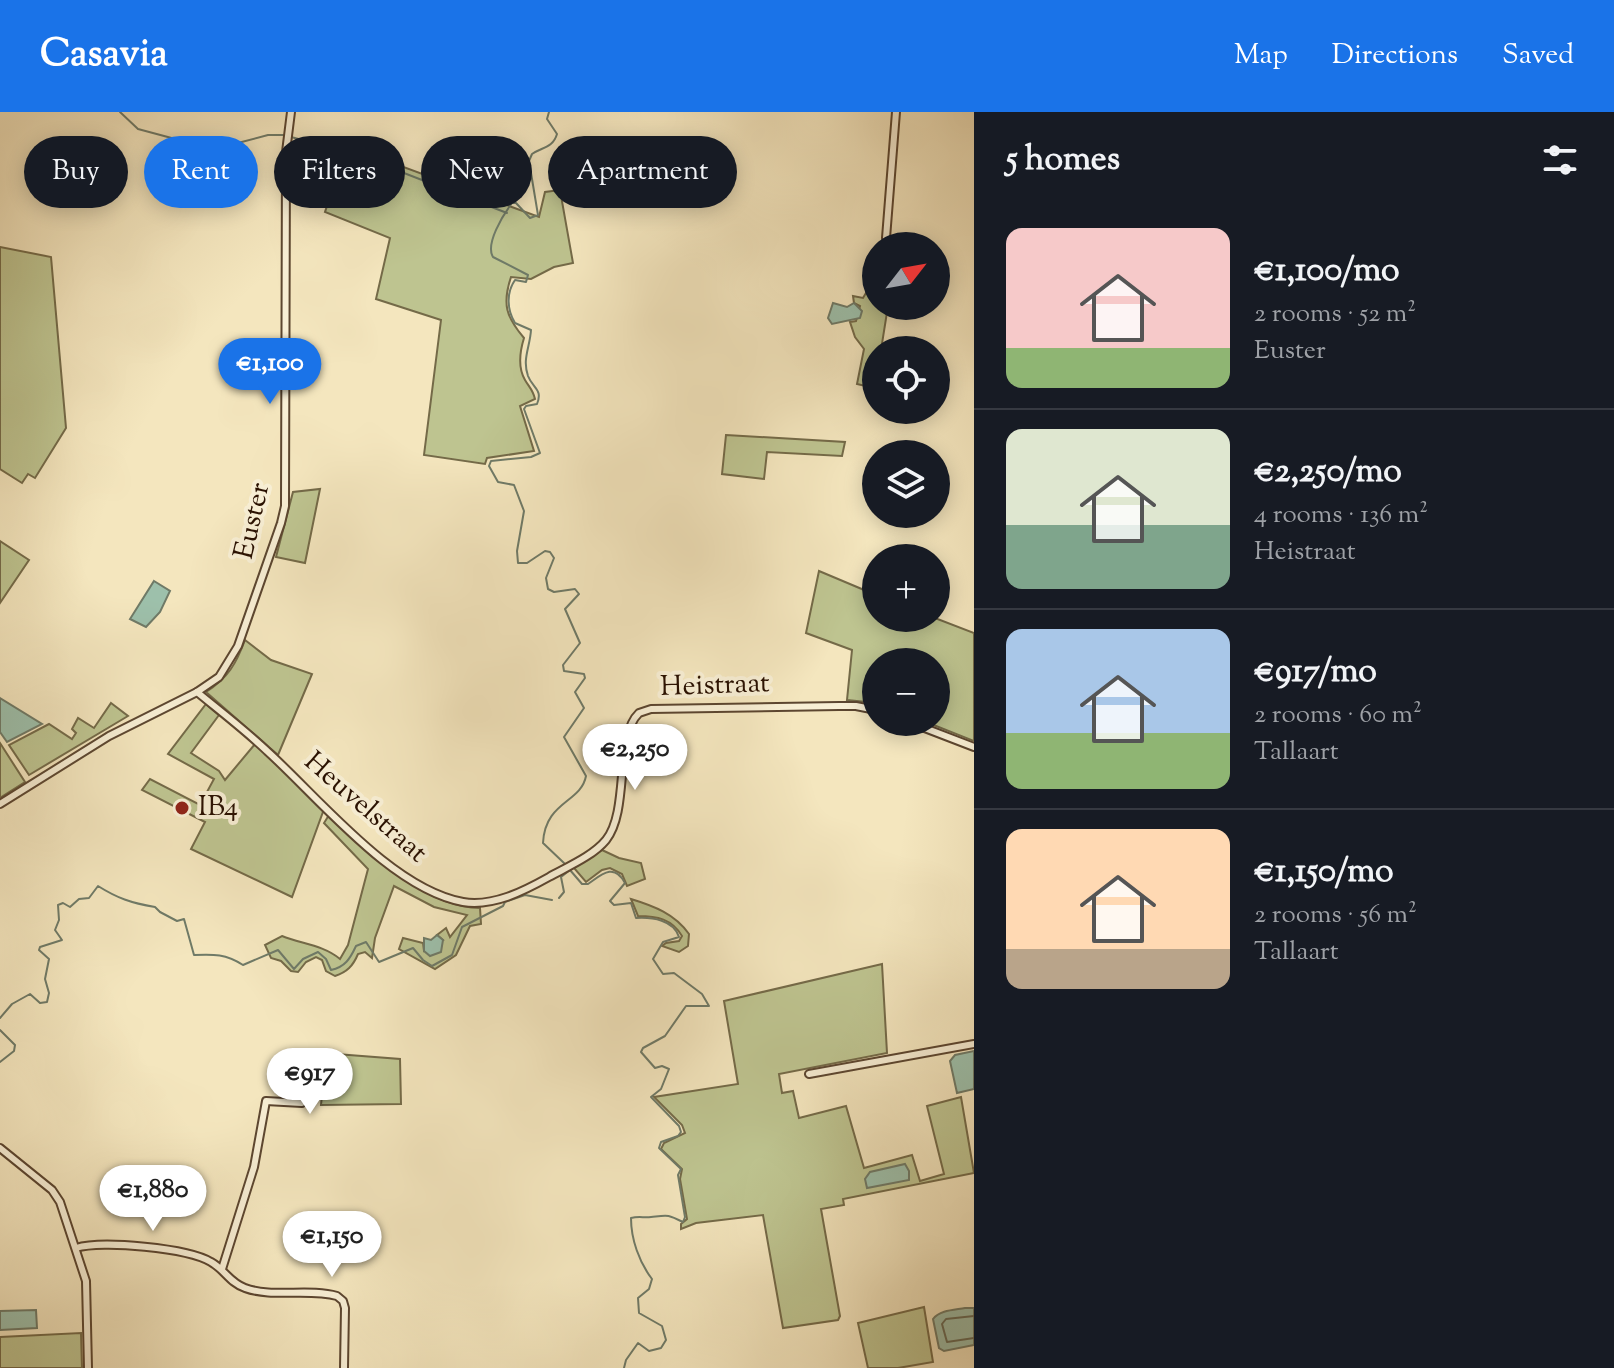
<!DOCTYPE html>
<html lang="en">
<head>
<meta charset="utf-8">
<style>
	body { margin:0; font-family:"Sorts Mill Goudy",serif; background:#242831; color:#f1f3f6; height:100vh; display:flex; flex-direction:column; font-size:30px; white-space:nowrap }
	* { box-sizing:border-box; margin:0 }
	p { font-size:26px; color:#9ea1a6 }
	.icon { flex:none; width:44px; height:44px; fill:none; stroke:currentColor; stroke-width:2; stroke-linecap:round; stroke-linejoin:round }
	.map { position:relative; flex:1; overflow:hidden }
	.drawer { display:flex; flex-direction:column; background:#171b24; width:640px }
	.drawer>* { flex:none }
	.hud { position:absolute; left:24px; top:24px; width:760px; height:72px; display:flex; gap:16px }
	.needle { width:52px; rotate:59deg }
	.fabs { position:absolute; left:862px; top:120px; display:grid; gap:16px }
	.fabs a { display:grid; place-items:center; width:88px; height:88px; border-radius:50%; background:#171b24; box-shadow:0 4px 20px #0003; font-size:40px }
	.price { position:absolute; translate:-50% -68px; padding:0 18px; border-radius:28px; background:#fff; color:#222; font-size:26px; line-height:52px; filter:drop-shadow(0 2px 4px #0008) }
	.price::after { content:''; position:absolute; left:50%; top:48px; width:24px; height:18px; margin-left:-12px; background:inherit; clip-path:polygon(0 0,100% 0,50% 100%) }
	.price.current { background:#1a73e8; color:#fff }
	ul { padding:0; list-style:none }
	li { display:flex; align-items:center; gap:24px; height:200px; padding:0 32px }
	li+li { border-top:2px solid #363941 }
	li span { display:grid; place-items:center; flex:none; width:224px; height:160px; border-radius:16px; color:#555 }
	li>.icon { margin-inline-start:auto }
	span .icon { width:96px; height:96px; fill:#fffc; stroke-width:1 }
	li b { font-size:34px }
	h2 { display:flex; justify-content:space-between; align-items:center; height:96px; padding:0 32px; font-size:34px }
	.pill { padding:0 28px; border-radius:36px; background:#171b24; box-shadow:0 4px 20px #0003; font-size:28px; line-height:72px }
	.pill.current { background:#1a73e8; color:#fff }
	header { display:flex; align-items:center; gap:48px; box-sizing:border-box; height:112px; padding:0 40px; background:#1a73e8; color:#fff }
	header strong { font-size:38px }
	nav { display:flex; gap:44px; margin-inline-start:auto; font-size:28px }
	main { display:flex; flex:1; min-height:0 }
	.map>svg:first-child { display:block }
	.green { fill:#bec490; stroke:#746a48; stroke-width:2 }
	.water { fill:#9dc0ab; stroke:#6f7a67; stroke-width:2 }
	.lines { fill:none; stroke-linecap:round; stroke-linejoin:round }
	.shore { stroke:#636856; stroke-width:2 }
	.stream { stroke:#6f7a67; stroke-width:2 }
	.minor-casing { stroke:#5c4630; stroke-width:10 }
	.minor { stroke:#f8efd5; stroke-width:6 }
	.poi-dot { fill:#8f2418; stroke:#f8efd5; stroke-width:3 }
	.labels { text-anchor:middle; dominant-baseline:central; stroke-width:8; stroke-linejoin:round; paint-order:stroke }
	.street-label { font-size:28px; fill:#291000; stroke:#f8efd5 }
	.poi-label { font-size:28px; fill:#291000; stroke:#f8efd5; text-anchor:start }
</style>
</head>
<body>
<header>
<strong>Casavia</strong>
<nav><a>Map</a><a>Directions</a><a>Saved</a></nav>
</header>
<main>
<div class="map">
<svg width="974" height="1256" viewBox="0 0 974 1256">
	<rect width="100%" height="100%" fill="#f4e6be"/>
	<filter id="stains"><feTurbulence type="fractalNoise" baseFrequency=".0025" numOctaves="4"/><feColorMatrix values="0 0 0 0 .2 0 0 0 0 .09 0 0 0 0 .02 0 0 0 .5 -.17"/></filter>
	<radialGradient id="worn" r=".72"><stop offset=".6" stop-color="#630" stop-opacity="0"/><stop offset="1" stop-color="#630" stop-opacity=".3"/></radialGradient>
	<!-- green -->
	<g class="green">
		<path d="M 341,32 L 539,105 L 545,80 L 560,78 L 573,151 L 554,155 L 531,167 L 511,165 C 502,192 506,205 524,226 C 520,239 518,256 525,268 C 529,275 533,278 535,287 L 520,294 L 534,339 L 487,346 L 485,352 L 424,343 L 441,208 L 376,187 L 390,126 L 325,100 L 329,88 L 348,93 L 355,57 L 338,53 Z"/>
		<polygon points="0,135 51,145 66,316 35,366 28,362 22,371 0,357"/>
		<polygon points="872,171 876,172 876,194 888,194 881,238 876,238 874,276 857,272 864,237 855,225 850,210 856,209 860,194 854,191 853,184 863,186"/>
		<polygon points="726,323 845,330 842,344 767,340 764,367 722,362"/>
		<polygon points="320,377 305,451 276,445 293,380"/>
		<polygon points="0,429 29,448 0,491"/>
		<polygon points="819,459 876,483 876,506 935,506 974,521 974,629 926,610 936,610 936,550 876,550 876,591 847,588 852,538 806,521"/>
		<path d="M 245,528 L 271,548 L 312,562 L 278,643 L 206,580 C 228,566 236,552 245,528 Z"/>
		<polygon points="111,591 128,604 29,663 9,633 49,612 72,627 76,621 72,617 78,606 94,616"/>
		<polygon points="206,592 219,603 191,641 219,659 225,668 255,632 324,697 292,785 191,737 205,710 142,678 150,667 200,693 214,667 168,642"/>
		<polygon points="0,631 25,670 0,686"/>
		<path d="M 329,703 C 370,740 421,794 480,796 L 481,812 L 470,814 L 456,843 L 435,857 L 399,837 L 403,826 L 423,831 L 424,839 L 443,828 L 437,823 L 446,816 L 450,825 L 467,803 L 434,795 L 394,774 L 375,826 L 372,846 L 365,840 L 358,842 C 353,854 347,860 335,864 L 326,859 L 322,848 L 316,845 L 306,850 L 298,860 L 291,859 L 281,849 L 271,846 L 265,833 L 282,824 C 302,832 323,833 340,847 L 348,833 L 368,757 L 324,711 Z"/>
		<polygon points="602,738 619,746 641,751 645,767 627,774 622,762 610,756 602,758 586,770 574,756"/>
		<path d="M 631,787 C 654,794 675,802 689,822 L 688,834 L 679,840 L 662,834 L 666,831 L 679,829 L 682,824 C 672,807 657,804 638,804 Z"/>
		<polygon points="882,852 887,941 779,962 782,981 793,979 799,1006 846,994 864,1056 912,1043 920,1069 944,1062 927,994 961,985 974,1061 843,1087 844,1093 821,1097 840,1204 838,1208 783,1216 763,1103 696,1111 681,1117 681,1112 687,1107 680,1067 682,1057 661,1037 664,1031 685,1021 682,1013 654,985 738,972 724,889"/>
		<polygon points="336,942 400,947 401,992 321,993 324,964 334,966"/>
		<polygon points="924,1195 933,1250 898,1256 868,1256 858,1211"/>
		<polygon points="81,1221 82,1256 0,1256 0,1225"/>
	</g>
	<!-- water -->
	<g class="water">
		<polygon points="833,191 847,195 854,191 862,199 860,206 832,212 828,206"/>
		<polygon points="154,469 170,479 160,500 146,515 130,507"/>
		<polygon points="0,586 42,612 7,630 0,620"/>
		<polygon points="437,823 443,828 441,840 430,844 424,839 424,826 431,828"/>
		<polygon points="974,939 974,977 957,981 950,949 955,943"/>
		<polygon points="905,1052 909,1059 909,1068 867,1076 865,1067 870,1060"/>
		<path d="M 965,1196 L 974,1196 L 974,1233 L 944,1239 L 939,1236 L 933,1207 C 940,1198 954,1198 965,1196 Z"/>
		<polygon points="36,1198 37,1216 0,1218 0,1199"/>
	</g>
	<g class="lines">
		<!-- shore -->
		<polyline class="shore" points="974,1204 946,1207 942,1212 947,1230 974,1226"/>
		<!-- stream -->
		<g class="stream">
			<polyline points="120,0 138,17 179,28 234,32 268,23 284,23"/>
			<path d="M 549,0 L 547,7 L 557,22 C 553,36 542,35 532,42 L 529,49 L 538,103 L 530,106 L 516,91 L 512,91 C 503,103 485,132 493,145 L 528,163 L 526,170 L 515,168 C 506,181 507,198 515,211 L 531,218 C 530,235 522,247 528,264 C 533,277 543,277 537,292 L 526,294 L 524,297 L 540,341 L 531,345 L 491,349 L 489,354 L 498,370 L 514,373 L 524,399 L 517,439 L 518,451 L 527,451 L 545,439 L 550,440 L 554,446 L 546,466 L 548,477 L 554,480 L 575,477 L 579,482 L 565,497 L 580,531 L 563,553 L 564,559 L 584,562 L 585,566 L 575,580 L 584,596 L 564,625 L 586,664 C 581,691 545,689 543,731 L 564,751"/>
			<polyline points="291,25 355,42 507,101"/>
			<path d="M 559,786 L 564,780 L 561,765 L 570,758 L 582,772 L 588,772 C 601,763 614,750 625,771 L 610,789 L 614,793 L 631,791 L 636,806 C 652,805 674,808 679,825 L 663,830 L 653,847 L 663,862 L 674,861 L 702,882 L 709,894 L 686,894 L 665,924 L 643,936 L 641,940 L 655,956 L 662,954 L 669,957 L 661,977 L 651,985 L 679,1014 L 681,1020 L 678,1024 L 661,1030 L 659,1036 L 681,1057 L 678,1063 L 685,1105 L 683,1110 C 667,1102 668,1103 651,1105 C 644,1106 639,1104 631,1106 C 631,1127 639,1150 652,1167 L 649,1177 L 638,1186 L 639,1201 L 662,1214 L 666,1228 L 661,1236 L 649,1239 L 638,1231 L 626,1248 L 624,1256"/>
			<path d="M 0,906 L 12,892 L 30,882 L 40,891 L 47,890 L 49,881 L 45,867 L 49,847 L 39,838 L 40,835 L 62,828 L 55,818 L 59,808 L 58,793 L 63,791 L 70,795 L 79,787 L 89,786 L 98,774 C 117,786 131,791 155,795 L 160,800 L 177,809 L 184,807 L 194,843 C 214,842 226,842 243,853 L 278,838 L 294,857 L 303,847 L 318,840 L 326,847 L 331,858 C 345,855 350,847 356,834 L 366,830 L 379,850 L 413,836 L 423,848 L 432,854 L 452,843 L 462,815 L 503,794 L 505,790 L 525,783 L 552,788"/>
			<polyline points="0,918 15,933 14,939 0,950"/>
		</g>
		<!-- minor casing -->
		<g class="minor-casing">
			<g id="minor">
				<polyline points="886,126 896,0"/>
				<path d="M 197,580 C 220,599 245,618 267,639 C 319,686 392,777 463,790 C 493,795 524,779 549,765 C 567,755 593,744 606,728 C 630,698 614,625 639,601 L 651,597 L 839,594 L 856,594 L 876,598"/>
				<polyline points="909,610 974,635"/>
				<polyline points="0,692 109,624 197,580 219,565 238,534 281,411 285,394 286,40 291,0"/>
				<polyline points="809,962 974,932"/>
				<polyline points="0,1036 52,1078 60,1090 86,1169 88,1256"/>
				<path d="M 76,1136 C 102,1128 188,1136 211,1150 C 224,1157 230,1171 245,1176 C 272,1186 309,1176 337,1184 L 343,1189 L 345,1196 L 344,1256"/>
				<polyline points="222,1157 254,1055 266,989 302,991 309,985 314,968"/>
			</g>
		</g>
		<!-- minor -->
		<use href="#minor" class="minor"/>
	</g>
	<!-- markers -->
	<circle class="poi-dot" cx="182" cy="696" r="8"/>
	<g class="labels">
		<!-- street labels -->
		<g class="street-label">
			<text transform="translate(253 409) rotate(-77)">Euster</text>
			<text transform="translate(715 574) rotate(-2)">Heistraat</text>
			<text transform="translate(365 696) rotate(41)">Heuvelstraat</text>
		</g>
		<!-- poi labels -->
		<g class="poi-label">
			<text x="198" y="696">IB4</text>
		</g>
	</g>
	<rect width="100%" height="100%" filter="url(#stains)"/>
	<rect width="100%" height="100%" fill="url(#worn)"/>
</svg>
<div class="fabs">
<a><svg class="needle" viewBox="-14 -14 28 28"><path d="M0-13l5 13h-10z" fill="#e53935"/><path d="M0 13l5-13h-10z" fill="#9ea1a6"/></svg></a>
<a><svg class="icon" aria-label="locate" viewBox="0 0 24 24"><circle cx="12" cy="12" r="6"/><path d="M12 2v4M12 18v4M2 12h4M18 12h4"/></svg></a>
<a><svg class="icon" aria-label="layers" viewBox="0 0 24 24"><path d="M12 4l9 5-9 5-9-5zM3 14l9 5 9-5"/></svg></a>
<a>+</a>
<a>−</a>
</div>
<b class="price current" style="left:270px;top:294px">€1,100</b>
<b class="price" style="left:635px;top:680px">€2,250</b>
<b class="price" style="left:310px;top:1004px">€917</b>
<b class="price" style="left:153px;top:1121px">€1,880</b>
<b class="price" style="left:332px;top:1167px">€1,150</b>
<div class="hud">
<a class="pill">Buy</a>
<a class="pill current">Rent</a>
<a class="pill">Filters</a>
<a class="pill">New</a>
<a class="pill">Apartment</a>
</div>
</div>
<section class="drawer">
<h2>5 homes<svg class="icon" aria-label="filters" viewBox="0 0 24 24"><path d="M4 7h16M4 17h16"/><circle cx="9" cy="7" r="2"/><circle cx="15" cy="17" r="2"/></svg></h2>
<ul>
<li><span style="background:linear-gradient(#f6c9c9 75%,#8fb573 0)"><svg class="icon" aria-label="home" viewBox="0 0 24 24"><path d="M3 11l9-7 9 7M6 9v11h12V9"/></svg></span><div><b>€1,100/mo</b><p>2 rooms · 52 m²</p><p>Euster</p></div></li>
<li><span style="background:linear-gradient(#dfe7d0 60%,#7fa58c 0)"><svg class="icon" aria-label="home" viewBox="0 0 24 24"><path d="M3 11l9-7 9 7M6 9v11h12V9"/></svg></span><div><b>€2,250/mo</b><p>4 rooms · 136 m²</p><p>Heistraat</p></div></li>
<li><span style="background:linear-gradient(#a9c7e8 65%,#8fb573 0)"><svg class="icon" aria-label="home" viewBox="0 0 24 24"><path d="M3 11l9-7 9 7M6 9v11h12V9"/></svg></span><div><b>€917/mo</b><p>2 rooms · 60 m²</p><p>Tallaart</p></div></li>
<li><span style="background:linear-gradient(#ffd9b3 75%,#b9a48a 0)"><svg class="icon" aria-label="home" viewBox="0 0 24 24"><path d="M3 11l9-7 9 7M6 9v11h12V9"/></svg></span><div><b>€1,150/mo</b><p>2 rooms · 56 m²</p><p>Tallaart</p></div></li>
</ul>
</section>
</main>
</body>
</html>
